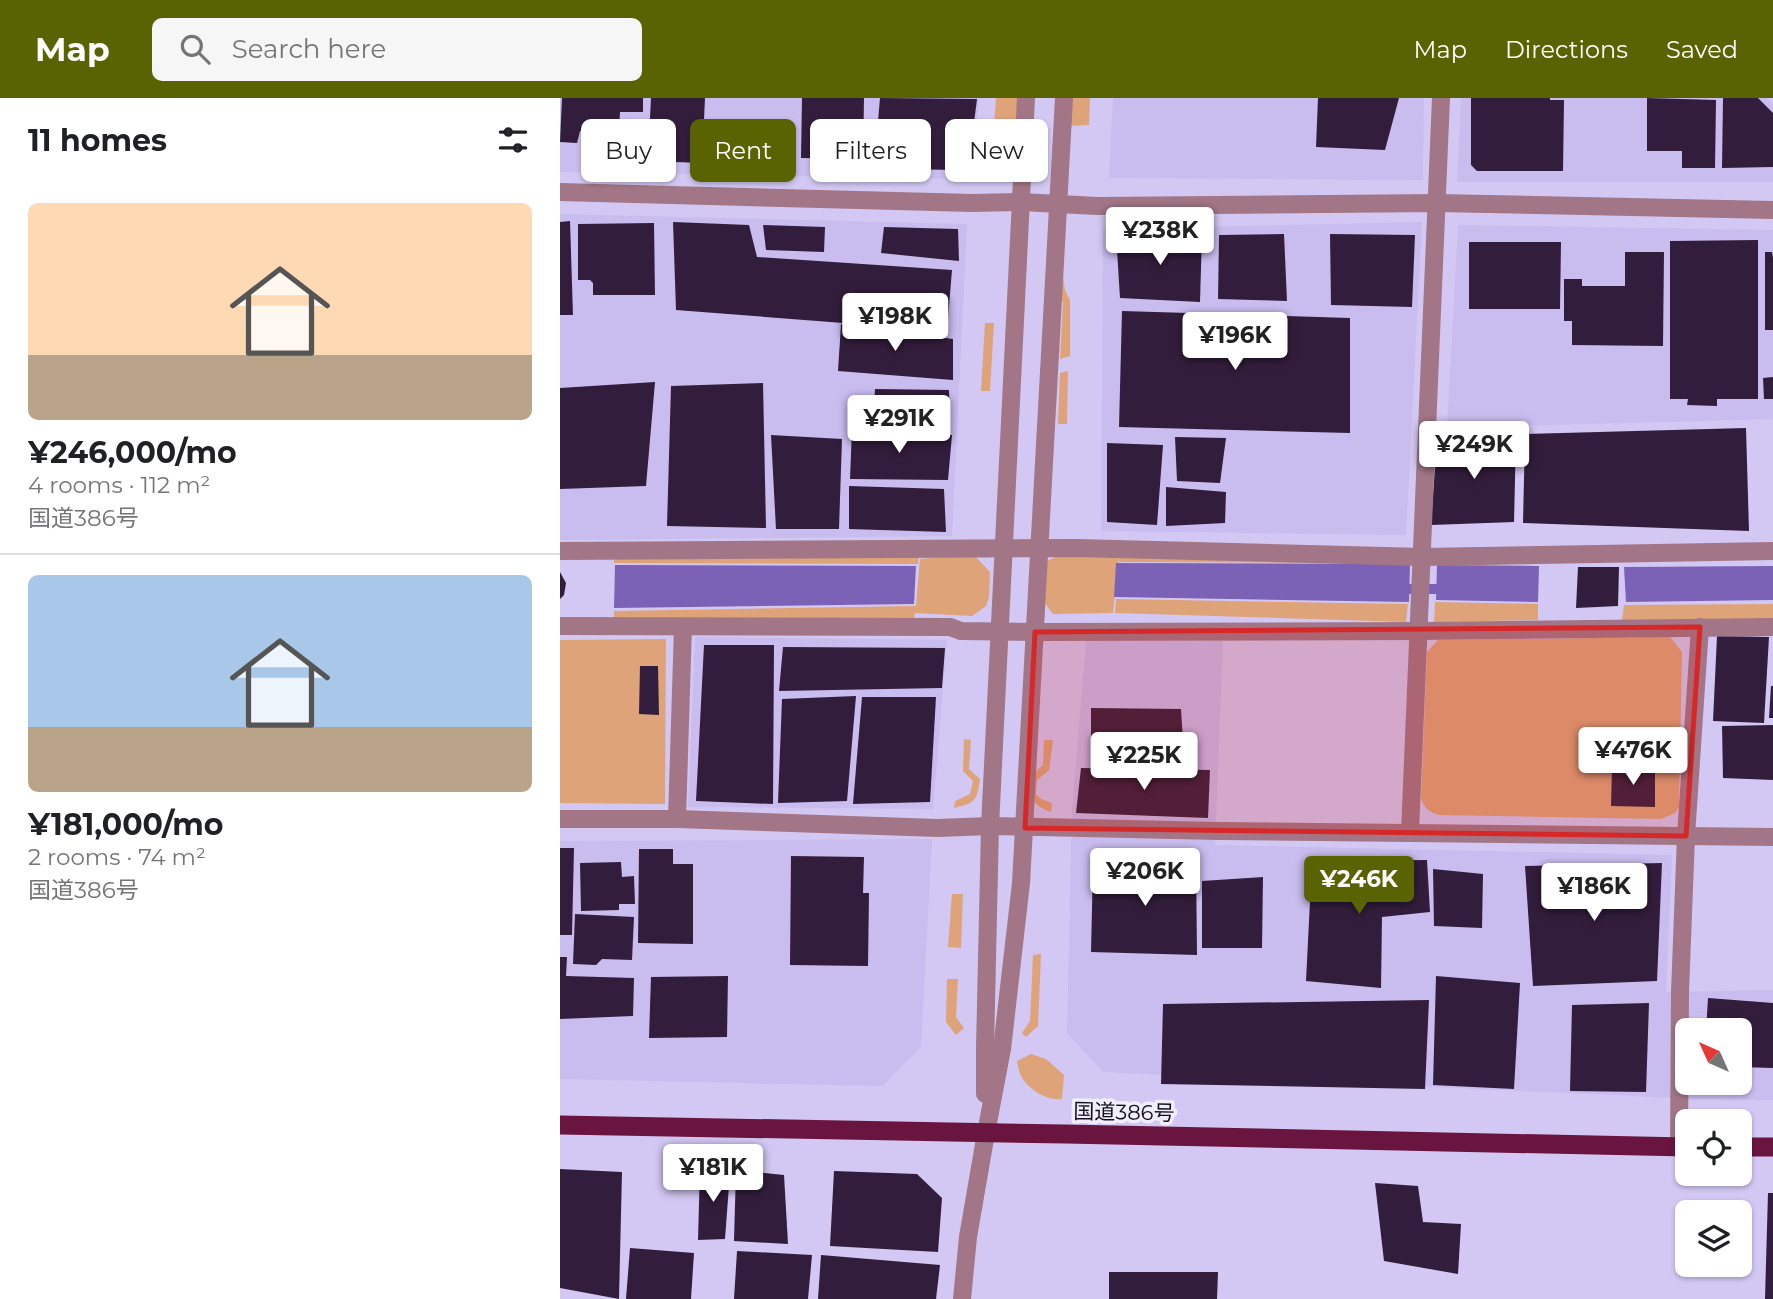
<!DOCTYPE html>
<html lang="en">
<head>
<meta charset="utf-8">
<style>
	body { margin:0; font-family:Montserrat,"Noto Sans JP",sans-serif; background:#f6f6f6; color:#202124; height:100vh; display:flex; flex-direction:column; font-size:26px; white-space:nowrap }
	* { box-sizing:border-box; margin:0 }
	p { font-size:23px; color:#757577 }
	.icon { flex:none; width:38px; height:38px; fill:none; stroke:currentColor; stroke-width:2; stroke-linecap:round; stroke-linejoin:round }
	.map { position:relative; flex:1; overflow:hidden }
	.details { display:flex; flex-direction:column; background:#fff; width:560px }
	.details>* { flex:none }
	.banner { position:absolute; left:21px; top:21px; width:665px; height:63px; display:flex; gap:14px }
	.needle { width:46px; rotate:315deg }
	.tools { position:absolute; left:1115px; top:920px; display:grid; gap:14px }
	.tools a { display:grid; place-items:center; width:77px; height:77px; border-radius:10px; background:#fff; box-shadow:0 2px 5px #0004; font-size:35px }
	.price { position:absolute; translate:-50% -60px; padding:0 16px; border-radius:7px; background:#fff; color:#222; font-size:23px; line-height:46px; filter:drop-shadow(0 2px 4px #0008) }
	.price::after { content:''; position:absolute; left:50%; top:42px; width:21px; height:16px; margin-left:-10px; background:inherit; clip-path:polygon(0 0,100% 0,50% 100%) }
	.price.on { background:#596301; color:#fff }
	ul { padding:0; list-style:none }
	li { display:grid; align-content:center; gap:14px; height:371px; padding:0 28px }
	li+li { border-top:2px solid #e0e0e0 }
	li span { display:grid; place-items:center; height:217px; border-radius:10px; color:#555 }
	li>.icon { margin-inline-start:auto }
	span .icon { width:126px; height:126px; fill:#fffc; stroke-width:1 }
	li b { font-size:30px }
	h2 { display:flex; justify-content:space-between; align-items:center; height:84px; padding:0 28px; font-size:30px }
	.chip { padding:0 24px; border-radius:10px; background:#fff; box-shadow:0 2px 5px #0004; font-size:24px; line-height:63px }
	.chip.on { background:#596301; color:#fff }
	header { display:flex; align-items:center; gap:42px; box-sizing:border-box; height:98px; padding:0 35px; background:#596301; color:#fff }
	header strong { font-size:33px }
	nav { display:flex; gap:38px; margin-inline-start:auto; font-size:24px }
	.search { width:490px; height:63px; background:#f6f6f6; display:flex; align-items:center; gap:18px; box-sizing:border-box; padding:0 24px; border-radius:10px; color:#757577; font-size:26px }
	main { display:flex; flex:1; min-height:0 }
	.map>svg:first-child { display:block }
	.built { fill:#c9bcef; fill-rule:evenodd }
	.green { fill:#dea379 }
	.water { fill:#7c62b7 }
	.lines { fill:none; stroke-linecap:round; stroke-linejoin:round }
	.stream { stroke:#7c62b7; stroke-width:10 }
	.building { fill:#331d3c }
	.minor { stroke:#a27686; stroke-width:18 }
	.tertiary { stroke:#a27686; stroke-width:18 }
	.trunk { stroke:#6a1540; stroke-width:19 }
	.marked { fill:#d62828; fill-opacity:0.2; stroke:#d62828; stroke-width:5; stroke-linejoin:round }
	.labels { text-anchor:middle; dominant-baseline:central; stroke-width:7; stroke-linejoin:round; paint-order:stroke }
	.street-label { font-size:21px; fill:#120e1d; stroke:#f1eefc }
</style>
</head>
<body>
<header>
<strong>Map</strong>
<div class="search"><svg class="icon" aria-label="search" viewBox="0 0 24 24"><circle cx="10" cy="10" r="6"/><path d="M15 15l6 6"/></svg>Search here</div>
<nav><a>Map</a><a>Directions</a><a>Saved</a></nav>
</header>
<main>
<section class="details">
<h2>11 homes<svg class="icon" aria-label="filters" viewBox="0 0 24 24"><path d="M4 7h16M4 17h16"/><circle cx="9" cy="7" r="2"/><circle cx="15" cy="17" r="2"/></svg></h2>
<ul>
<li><span style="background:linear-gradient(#ffd9b3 70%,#b9a48a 0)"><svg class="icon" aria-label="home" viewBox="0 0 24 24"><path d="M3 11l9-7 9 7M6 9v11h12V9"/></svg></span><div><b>¥246,000/mo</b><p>4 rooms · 112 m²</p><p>国道386号</p></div></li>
<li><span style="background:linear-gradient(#a9c7e8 70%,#b9a48a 0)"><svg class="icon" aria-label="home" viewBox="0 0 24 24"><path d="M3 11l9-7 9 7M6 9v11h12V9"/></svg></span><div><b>¥181,000/mo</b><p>2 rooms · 74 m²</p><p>国道386号</p></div></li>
</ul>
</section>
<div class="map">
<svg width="1213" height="1201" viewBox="0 0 1213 1201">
	<rect width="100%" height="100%" fill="#d3c8f4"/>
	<!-- built -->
	<g class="built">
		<polygon points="0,0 419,0 412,81 0,74"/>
		<polygon points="553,0 864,0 863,82 549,80"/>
		<polygon points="901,0 1206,0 1213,6 1213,84 897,84"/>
		<polygon points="0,116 407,126 392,438 0,442"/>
		<polygon points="862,124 846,437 541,433 543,131"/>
		<polygon points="898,127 1213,132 1213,321 887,330"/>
		<polygon points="135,539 387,542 373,711 128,709"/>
		<path d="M 526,542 L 663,543 L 655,747 L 1112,757 L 1106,894 L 1213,892 L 1213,1002 L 1138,1001 L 543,974 L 507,935 L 512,714 ZM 1127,933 L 1180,933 L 1180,985 L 1127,985 Z"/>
		<polygon points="372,741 361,948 323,988 0,981 0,743"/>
	</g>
	<!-- green -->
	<g class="green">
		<polygon points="436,0 462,0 461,28 434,27"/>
		<polygon points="509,0 530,0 529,27 507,28"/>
		<polygon points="497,177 503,179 505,192 510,202 510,258 500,261 503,205 497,196"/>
		<polygon points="425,225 434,225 430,293 421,293"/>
		<polygon points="508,273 507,326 498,326 500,275"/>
		<polygon points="507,454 849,465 559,464 559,458 553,515 493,516 481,500 482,465"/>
		<polygon points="54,455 359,456 358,466 54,465"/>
		<polygon points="413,456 430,474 429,499 426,508 412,518 355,515 354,521 54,522 54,513 356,508 360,461"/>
		<polygon points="556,501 848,506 846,524 555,515"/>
		<polygon points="875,504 978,506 978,522 874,524"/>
		<polygon points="1213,506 1213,521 1062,522 1064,507"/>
		<path d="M 1110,539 L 1122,554 L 1119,709 L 1115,715 L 1101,721 L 879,717 C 868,713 865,711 861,700 L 867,554 L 878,542 Z"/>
		<polygon points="106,541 105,706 0,705 0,542"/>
		<path d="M 404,641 L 411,642 L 409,671 L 420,681 C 417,703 415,705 394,710 L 395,703 L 410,696 L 413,683 L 403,673 Z"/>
		<path d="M 484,642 L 493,642 L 489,672 L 477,682 L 476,696 L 481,701 L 492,705 L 491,714 C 469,706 472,700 471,678 L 483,667 Z"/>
		<polygon points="392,796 403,796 401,850 388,849"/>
		<polygon points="481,856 478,928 466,939 462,935 470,923 473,857"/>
		<polygon points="387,881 398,881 396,919 404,930 396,937 386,924"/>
		<path d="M 471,956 L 486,961 L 504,977 L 502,1001 C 487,1003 470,992 462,980 C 459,975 458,968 457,963 Z"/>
	</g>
	<!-- water -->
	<g class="water">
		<polygon points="556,465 850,466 849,504 554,499"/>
		<polygon points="55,467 356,468 354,506 54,510"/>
		<polygon points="877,467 979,468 978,504 876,502"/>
		<polygon points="1213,468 1213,502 1066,504 1064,469"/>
	</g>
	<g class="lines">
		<!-- stream -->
		<polyline class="stream" points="836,491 890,491"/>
	</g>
	<!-- building -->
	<g class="building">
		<polygon points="2,0 83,0 83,14 60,14 59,34 20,33 17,45 0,44"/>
		<polygon points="91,0 145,0 142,65 88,63"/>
		<polygon points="242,0 304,0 303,61 241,60"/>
		<polygon points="320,0 417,1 408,72 314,71"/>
		<polygon points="758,0 839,0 825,52 756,49"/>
		<polygon points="911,0 990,0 990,2 1004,2 1003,73 917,73 911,67"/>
		<polygon points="1087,0 1156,2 1155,70 1122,70 1122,53 1087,53"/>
		<polygon points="1163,0 1198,0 1213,15 1213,69 1162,70"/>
		<polygon points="10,123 13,217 0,217 0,124"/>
		<polygon points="113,124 189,127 197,159 392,172 387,233 116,212"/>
		<polygon points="94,125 95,197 33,197 33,185 30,182 18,182 18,126"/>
		<polygon points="203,127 265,129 264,154 206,152"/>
		<polygon points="324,129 398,131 399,163 321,155"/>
		<polygon points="556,136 642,136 640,204 560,200"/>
		<polygon points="724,136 727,203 658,201 659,137"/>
		<polygon points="770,136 855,137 852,209 771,207"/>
		<polygon points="1198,142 1198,301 1157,301 1157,308 1127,307 1128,301 1110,301 1110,143"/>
		<polygon points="909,144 1001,144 1000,211 909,211"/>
		<polygon points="1065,154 1104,154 1103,248 1012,247 1012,223 1004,223 1004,181 1022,181 1022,188 1065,188"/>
		<polygon points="1205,154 1212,154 1213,160 1213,232 1205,232"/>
		<polygon points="562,213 790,220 790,335 559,329"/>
		<polygon points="281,226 393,241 393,282 278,273"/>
		<polygon points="1213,279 1213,301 1204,301 1203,280"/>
		<polygon points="95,284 86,388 0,391 0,290"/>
		<polygon points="203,285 206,430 107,428 111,288"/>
		<polygon points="315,291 389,292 390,333 313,325"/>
		<polygon points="292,330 392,337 388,382 290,381"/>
		<polygon points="1186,330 1189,433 963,425 965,336"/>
		<polygon points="211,337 282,341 279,431 216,431"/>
		<polygon points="615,339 666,340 660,385 617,383"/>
		<polygon points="956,339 954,424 871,427 877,340"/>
		<polygon points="547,345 603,347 597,427 547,424"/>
		<polygon points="289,388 384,391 386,434 289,431"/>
		<polygon points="606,389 666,394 665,425 606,428"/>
		<polygon points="1018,469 1059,469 1058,508 1016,510"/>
		<polygon points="0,474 6,485 4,497 0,501"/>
		<polygon points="1157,538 1209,539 1204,625 1153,623"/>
		<polygon points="144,547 214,547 213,706 136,703"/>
		<polygon points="223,549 385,550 382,590 219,593"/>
		<polygon points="80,568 98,568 99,617 79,616"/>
		<polygon points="1211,588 1213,588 1213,620 1209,620"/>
		<polygon points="296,598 287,703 218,705 222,601"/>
		<polygon points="302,599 376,599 370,704 293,706"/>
		<polygon points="531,610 621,611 624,658 531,654"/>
		<polygon points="1213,627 1213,682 1163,680 1162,628"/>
		<polygon points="1052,669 1095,671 1095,709 1051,708"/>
		<polygon points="521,670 650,672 648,720 516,715"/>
		<polygon points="0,750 14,750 12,837 0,837"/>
		<polygon points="79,751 113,751 113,766 133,766 133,846 78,845"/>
		<polygon points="231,758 304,759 303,795 309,795 308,868 230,867"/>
		<polygon points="636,762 637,857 531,854 533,766"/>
		<polygon points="867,762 870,814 822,819 821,890 746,883 752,763"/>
		<polygon points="61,764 62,779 74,778 75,806 59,806 59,812 21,813 20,765"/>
		<polygon points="1102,765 1097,883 973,888 965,768"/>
		<polygon points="873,771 923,776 922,830 874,828"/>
		<polygon points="703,779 702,850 642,850 642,783"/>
		<polygon points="15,816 74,819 72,862 42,861 36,867 13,866"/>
		<polygon points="0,859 7,859 6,878 74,880 73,918 0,921"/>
		<polygon points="168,878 167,939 89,940 91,879"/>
		<polygon points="876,878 960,885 954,991 873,987"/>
		<polygon points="1148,900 1213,905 1213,970 1180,969 1180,933 1146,933"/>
		<polygon points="869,902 865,991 601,986 603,906"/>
		<polygon points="1089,905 1086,994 1010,993 1012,907"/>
		<polygon points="140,1069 170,1074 165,1141 138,1142"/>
		<polygon points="0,1071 62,1074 59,1201 0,1190"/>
		<polygon points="176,1072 224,1077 228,1146 174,1143"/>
		<polygon points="274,1073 357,1076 382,1100 378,1154 270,1148"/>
		<polygon points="815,1085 858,1088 863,1124 901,1126 898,1176 824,1163"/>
		<polygon points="1208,1095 1213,1095 1213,1201 1205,1201"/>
		<polygon points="70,1150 134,1155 131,1201 66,1201"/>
		<polygon points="177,1153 252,1157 248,1201 174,1201"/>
		<polygon points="261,1157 380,1167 376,1201 258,1201"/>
		<polygon points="549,1174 658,1174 657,1201 549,1201"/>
	</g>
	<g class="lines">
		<!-- minor -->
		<g class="minor">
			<polyline points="0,94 412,105 461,104 537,108 877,105 1213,112"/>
			<polyline points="0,453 517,450 862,459 1213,453"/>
			<polyline points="0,528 390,529 401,533 475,534 859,533 1213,529"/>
			<polyline points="0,721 117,721 378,730 430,728 658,733 1213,739"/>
			<polyline points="117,721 123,529"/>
			<polyline points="850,734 881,0"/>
			<polyline points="1119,1049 1120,894 1126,738 1140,529"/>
			<polyline points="402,1201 408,1139 426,1035"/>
		</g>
		<!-- tertiary -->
		<g class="tertiary">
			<polyline points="425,996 425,950 430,728 466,0"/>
			<polyline points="426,1035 442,951 461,785 504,0"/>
		</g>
		<!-- trunk -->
		<g class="trunk">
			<polyline points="0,1027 505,1036 1127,1049"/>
			<polyline points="1180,1049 1213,1049"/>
		</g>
	</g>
	<!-- marked area -->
	<path class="marked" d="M 1140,529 L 1126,738 L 465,730 L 475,534 Z"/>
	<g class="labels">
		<!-- street labels -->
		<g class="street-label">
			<text transform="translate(564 1014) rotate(1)">国道386号</text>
		</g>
	</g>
</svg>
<div class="tools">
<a><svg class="needle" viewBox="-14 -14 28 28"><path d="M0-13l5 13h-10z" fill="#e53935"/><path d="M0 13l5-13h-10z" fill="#757577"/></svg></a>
<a><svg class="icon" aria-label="locate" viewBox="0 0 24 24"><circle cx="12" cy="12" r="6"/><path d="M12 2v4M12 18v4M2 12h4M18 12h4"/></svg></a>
<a><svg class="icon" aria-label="layers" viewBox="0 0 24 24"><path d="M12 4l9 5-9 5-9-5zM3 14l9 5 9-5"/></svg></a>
</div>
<b class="price" style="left:600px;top:169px">¥238K</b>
<b class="price" style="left:335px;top:255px">¥198K</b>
<b class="price" style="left:675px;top:274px">¥196K</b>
<b class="price" style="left:339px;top:357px">¥291K</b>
<b class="price" style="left:914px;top:383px">¥249K</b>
<b class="price" style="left:1073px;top:689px">¥476K</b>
<b class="price" style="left:584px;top:694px">¥225K</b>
<b class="price" style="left:585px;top:810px">¥206K</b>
<b class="price on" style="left:799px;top:818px">¥246K</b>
<b class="price" style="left:1034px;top:825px">¥186K</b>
<b class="price" style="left:153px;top:1106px">¥181K</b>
<div class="banner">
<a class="chip">Buy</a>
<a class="chip on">Rent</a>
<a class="chip">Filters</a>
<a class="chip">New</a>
</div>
</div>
</main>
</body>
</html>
